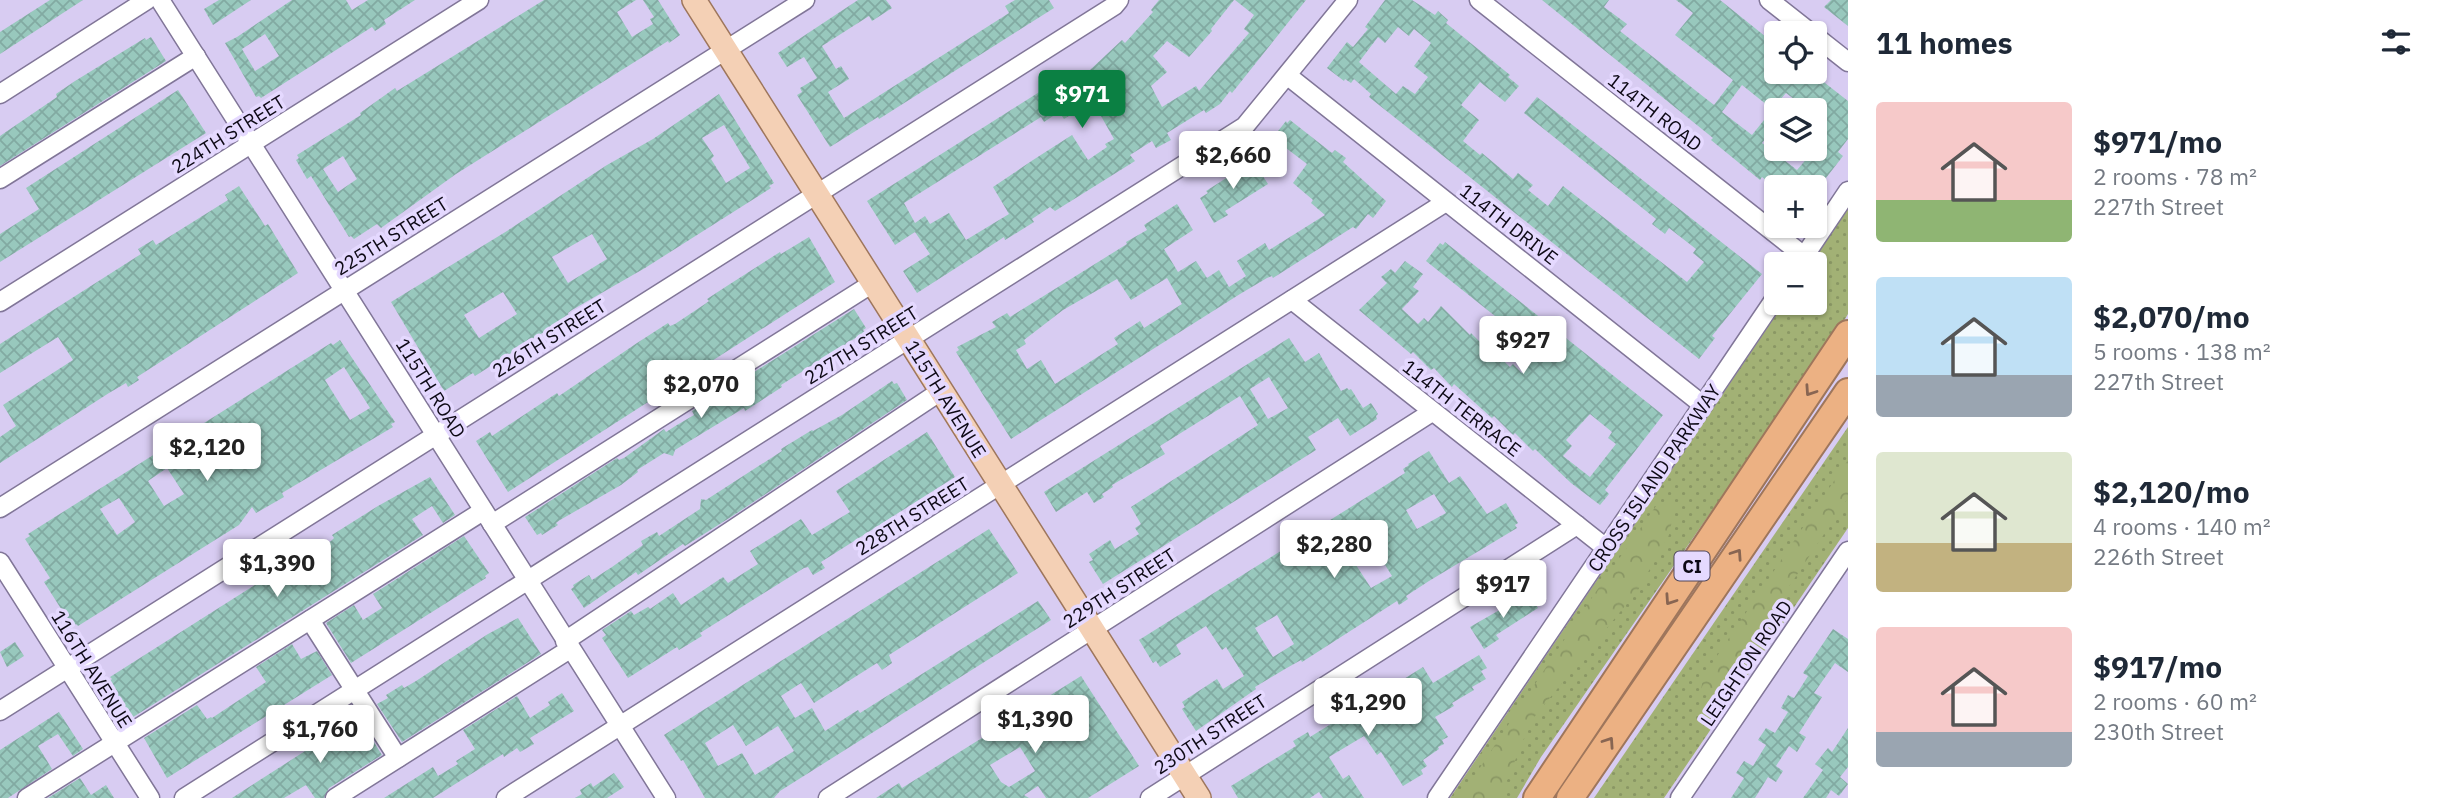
<!DOCTYPE html>
<html lang="en">
<head>
<meta charset="utf-8">
<style>
	body { margin:0; font-family:"IBM Plex Sans",sans-serif; background:#f2f2f3; color:#1f2937; height:100vh; display:flex; flex-direction:column; font-size:26px; white-space:nowrap }
	* { box-sizing:border-box; margin:0 }
	p { font-size:23px; color:#747a83 }
	.icon { flex:none; width:38px; height:38px; fill:none; stroke:currentColor; stroke-width:2; stroke-linecap:round; stroke-linejoin:round }
	.map { position:relative; flex:1; overflow:hidden }
	.side { display:flex; flex-direction:column; background:#fff; width:595px }
	.side>* { flex:none }
	.tools { position:absolute; left:1764px; top:21px; display:grid; gap:14px }
	.tools a { display:grid; place-items:center; width:63px; height:63px; border-radius:7px; background:#fff; box-shadow:0 2px 5px #0004; font-size:35px }
	.price { position:absolute; translate:-50% -60px; padding:0 16px; border-radius:7px; background:#fff; color:#222; font-size:23px; line-height:46px; filter:drop-shadow(0 2px 4px #0008) }
	.price::after { content:''; position:absolute; left:50%; top:42px; width:21px; height:16px; margin-left:-10px; background:inherit; clip-path:polygon(0 0,100% 0,50% 100%) }
	.price.selected { background:#0b8043; color:#fff }
	ul { padding:0; list-style:none }
	li { display:flex; align-items:center; gap:21px; height:175px; padding:0 28px }
	li span { display:grid; place-items:center; flex:none; width:196px; height:140px; border-radius:7px; color:#555 }
	li>.icon { margin-inline-start:auto }
	span .icon { width:84px; height:84px; fill:#fffc; stroke-width:1 }
	li b { font-size:30px }
	h2 { display:flex; justify-content:space-between; align-items:center; height:84px; padding:0 28px; font-size:30px }
	main { display:flex; flex:1; min-height:0 }
	.map>svg:first-child { display:block }
	.grass { fill:url(#grass-dots) }
	.forest { fill:url(#forest-crowns) }
	.building { fill:url(#building-cross-hatch); fill-rule:evenodd }
	.lines { fill:none; stroke-linecap:round; stroke-linejoin:round }
	.minor-casing { stroke:#817698; stroke-width:21 }
	.major-casing { stroke:#9e765c; stroke-width:26 }
	.highway-casing { stroke:#9e765c; stroke-width:30 }
	.minor { stroke:#fff; stroke-width:18 }
	.major { stroke:#f4d0b5; stroke-width:23 }
	.highway { stroke:#ecb183; stroke-width:26 }
	.oneway { stroke:#886552 }
	.labels { text-anchor:middle; dominant-baseline:central; stroke-width:7; stroke-linejoin:round; paint-order:stroke }
	.shield { fill:#e5d9ff; stroke:#4e475b; stroke-width:2 }
	.shield-label { font-size:18px; font-weight:bold; fill:#0d0915 }
	.street-label { font-size:19px; fill:#0d0915; stroke:#e5d9ff }
</style>
</head>
<body>
<main>
<div class="map">
<svg width="1848" height="798" viewBox="0 0 1848 798">
	<defs>
		<pattern id="grass-dots" width="8" height="8" patternUnits="userSpaceOnUse" patternTransform="scale(1.75)"><rect width="8" height="8" fill="#a2b175"/><path d="M2 2h.1M6 6h.1" fill="none" stroke="#8a9764" stroke-width="1.8" stroke-linecap="round"/></pattern>
		<pattern id="forest-crowns" width="20" height="18" patternUnits="userSpaceOnUse" patternTransform="scale(1.75)"><rect width="20" height="18" fill="#a2b175"/><path d="M2 6a3 3 0 1 1 6 0M12 15a3 3 0 1 1 6 0" fill="none" stroke="#8a9764"/></pattern>
		<pattern id="building-cross-hatch" width="8" height="8" patternUnits="userSpaceOnUse" patternTransform="scale(1.75)"><rect width="8" height="8" fill="#98c8bd"/><path d="M0 0l8 8M0 8l8-8" fill="none" stroke="#82aaa2"/></pattern>
	</defs>
	<rect width="100%" height="100%" fill="#d8ccf2"/>
	<!-- grass -->
	<g class="grass">
		<polygon points="1848,208 1848,314 1845,319 1541,757 1517,798 1450,798 1784,303 1815,303 1815,264 1810,264"/>
		<polygon points="1848,427 1848,528 1664,798 1594,798"/>
	</g>
	<!-- forest -->
	<g class="forest">
		<polygon points="1848,460 1848,498 1735,668 1711,696 1701,691 1703,677"/>
		<polygon points="1676,502 1669,535 1638,590 1531,721 1500,798 1460,798 1595,593 1656,506"/>
	</g>
	<!-- building -->
	<g class="building">
		<polygon points="50,0 83,0 0,54 0,32"/>
		<polygon points="219,0 251,0 213,25 204,9"/>
		<path d="M 292,0 L 346,0 L 352,10 L 368,0 L 415,0 L 384,20 L 386,24 L 375,31 L 372,27 L 261,98 L 259,96 L 256,97 L 225,43 L 237,37 ZM 265,34 L 279,56 L 255,71 L 242,49 Z"/>
		<path d="M 544,0 L 636,0 L 617,12 L 632,37 L 653,24 L 650,19 L 654,17 L 643,0 L 658,0 L 680,35 L 669,43 L 668,41 L 456,174 L 381,228 L 377,224 L 354,239 L 351,236 L 349,237 L 311,176 L 307,179 L 296,160 L 299,158 L 297,155 L 361,115 L 360,113 L 395,88 L 397,91 ZM 343,156 L 357,179 L 338,192 L 323,169 Z"/>
		<polygon points="858,0 886,0 892,8 872,21 869,16 822,46 836,69 841,66 849,79 828,92 844,118 1009,13 1005,6 1015,0 1049,0 1054,8 879,119 878,117 830,147 797,95 802,92 800,88 817,78 804,57 787,67 778,53"/>
		<polygon points="1159,0 1234,0 1211,29 1212,31 1189,57 1167,41 1153,56 1167,72 1151,86 1162,107 1196,86 1199,91 1249,33 1244,29 1254,15 1235,0 1306,0 1232,93 1230,91 1220,104 1206,113 1204,110 1167,133 1171,140 1156,148 1152,141 1130,155 1135,161 1055,211 1050,207 1032,219 1034,222 1005,240 1004,237 998,241 917,293 903,271 930,254 915,232 895,245 867,201 1068,74 1080,92 1070,98 1077,111 1064,119 1059,112 1044,122 1041,117 904,203 915,223 925,216 930,224 949,213 966,240 1009,214 993,187 1033,160 1072,135 1088,160 1107,147 1105,144 1114,139 1101,116 1116,108 1106,96 1109,93 1090,70 1122,40 1125,43 1153,12 1151,10"/>
		<path d="M 1385,0 L 1412,0 L 1435,15 L 1438,11 L 1448,20 L 1446,23 L 1510,75 L 1508,77 L 1519,86 L 1505,102 L 1480,82 L 1461,105 L 1479,120 L 1463,141 L 1480,155 L 1482,153 L 1513,179 L 1518,173 L 1533,185 L 1528,190 L 1548,206 L 1563,186 L 1687,282 L 1704,262 L 1693,253 L 1696,249 L 1669,228 L 1665,234 L 1652,224 L 1656,219 L 1524,113 L 1537,97 L 1762,274 L 1712,336 L 1715,338 L 1699,359 L 1379,105 L 1369,97 L 1371,94 L 1354,79 L 1351,83 L 1345,79 L 1344,81 L 1327,68 L 1347,42 L 1353,47 L 1368,29 L 1365,27 ZM 1398,27 L 1409,36 L 1414,29 L 1431,43 L 1414,66 L 1428,77 L 1415,94 L 1403,86 L 1396,94 L 1359,62 L 1378,37 L 1385,43 Z"/>
		<path d="M 1542,0 L 1609,0 L 1604,7 L 1627,24 L 1620,31 L 1714,105 L 1733,80 L 1675,35 L 1693,13 L 1676,0 L 1720,0 L 1776,45 L 1776,72 L 1805,72 L 1809,74 L 1811,72 L 1848,101 L 1848,139 L 1838,152 L 1843,156 L 1819,187 L 1775,187 L 1762,177 L 1760,180 L 1711,140 L 1713,138 ZM 1742,85 L 1772,109 L 1786,93 L 1803,106 L 1806,102 L 1826,118 L 1815,131 L 1815,149 L 1797,170 L 1762,143 L 1776,126 L 1776,105 L 1752,135 L 1722,112 Z"/>
		<polygon points="1831,0 1848,0 1848,26 1824,7"/>
		<polygon points="151,37 166,61 0,166 0,136 57,97 56,94 75,81 145,38 146,40"/>
		<polygon points="178,90 206,133 0,262 0,234 39,209 26,188"/>
		<path d="M 719,94 L 774,183 L 769,186 L 771,188 L 645,268 L 572,310 L 568,313 L 569,316 L 475,376 L 473,373 L 444,391 L 391,302 L 507,231 L 607,165 L 653,139 ZM 724,125 L 750,168 L 726,183 L 711,159 L 714,156 L 702,138 ZM 592,234 L 607,259 L 568,283 L 552,257 ZM 503,292 L 517,314 L 479,338 L 464,315 Z"/>
		<path d="M 1290,120 L 1332,153 L 1335,150 L 1346,158 L 1343,162 L 1386,201 L 1373,218 L 1368,214 L 1356,229 L 1353,227 L 1273,278 L 1272,276 L 1267,278 L 1240,294 L 1011,439 L 956,352 L 959,350 L 957,347 L 996,327 L 992,322 L 1007,313 L 1010,317 L 1127,244 L 1126,242 L 1147,230 L 1144,225 L 1177,204 L 1193,230 L 1164,249 L 1178,272 L 1196,261 L 1207,278 L 1219,270 L 1229,287 L 1246,276 L 1237,261 L 1265,243 L 1269,250 L 1325,215 L 1311,203 L 1313,200 L 1293,183 L 1307,164 L 1286,148 L 1271,166 L 1260,157 L 1278,146 L 1271,140 L 1286,121 L 1287,123 ZM 1167,278 L 1182,304 L 1144,328 L 1140,321 L 1114,338 L 1118,344 L 1055,384 L 1041,360 L 1027,369 L 1016,350 L 1026,344 L 1024,340 L 1063,310 L 1117,279 L 1131,300 Z"/>
		<polygon points="1253,161 1268,184 1225,211 1228,215 1214,223 1200,198 1208,193 1206,191"/>
		<polygon points="239,186 265,226 268,224 298,273 137,377 139,380 128,387 126,383 109,393 0,463 0,437 16,426 3,405 73,360 58,337 0,373 0,344 141,254 138,249 153,240 156,245 228,200 225,195"/>
		<polygon points="809,237 835,282 508,492 476,441 490,432 492,436 557,393 559,396 637,343 668,323 670,326 675,324 705,304 709,301 707,299 730,284 780,252 781,254"/>
		<path d="M 1445,242 L 1663,415 L 1605,490 L 1609,494 L 1600,505 L 1571,483 L 1535,449 L 1533,451 L 1515,433 L 1513,435 L 1494,416 L 1492,418 L 1454,384 L 1452,387 L 1434,368 L 1431,370 L 1413,352 L 1411,354 L 1359,310 L 1387,283 L 1381,277 L 1391,269 L 1395,273 L 1405,261 L 1423,274 L 1413,287 L 1419,291 L 1402,309 L 1418,324 L 1424,318 L 1428,322 L 1441,306 L 1470,335 L 1471,333 L 1480,342 L 1482,340 L 1510,367 L 1513,364 L 1522,373 L 1540,352 L 1426,261 L 1440,243 L 1443,245 ZM 1590,414 L 1612,432 L 1608,438 L 1616,444 L 1590,477 L 1563,456 L 1572,446 L 1566,440 Z"/>
		<polygon points="854,309 866,328 863,330 865,332 781,385 782,387 745,411 744,408 688,442 675,450 673,456 664,453 637,470 638,472 621,485 560,520 556,523 558,525 542,535 541,533 537,535 525,517 617,458 619,460 624,458 664,429 666,432 677,425 694,415 692,411"/>
		<path d="M 1289,338 L 1305,362 L 1319,353 L 1341,391 L 1347,388 L 1349,390 L 1351,389 L 1363,408 L 1371,403 L 1378,414 L 1376,416 L 1377,419 L 1350,436 L 1338,418 L 1308,437 L 1316,450 L 1103,584 L 1089,562 L 1093,560 L 1089,554 L 1110,540 L 1115,549 L 1139,534 L 1135,528 L 1141,524 L 1131,507 L 1258,425 L 1240,396 L 1160,446 L 1165,454 L 1112,485 L 1113,487 L 1102,494 L 1104,497 L 1094,503 L 1087,492 L 1056,512 L 1044,492 ZM 1269,377 L 1288,408 L 1268,419 L 1250,389 Z"/>
		<path d="M 340,340 L 395,422 L 391,424 L 393,427 L 282,493 L 284,497 L 256,513 L 252,507 L 239,525 L 78,626 L 76,624 L 72,626 L 44,582 L 50,578 L 25,539 L 30,536 L 28,534 L 331,343 L 333,345 ZM 344,367 L 370,408 L 350,420 L 325,380 ZM 239,425 L 254,449 L 235,462 L 220,437 ZM 167,468 L 184,494 L 164,506 L 148,481 ZM 119,498 L 135,522 L 117,535 L 100,509 Z"/>
		<polygon points="892,381 894,384 897,383 907,400 734,515 685,546 683,544 638,575 636,572 584,608 571,589 574,587 573,585 589,575 592,580 612,567 643,545 641,541 657,532 659,536 700,509 701,499 706,500 782,451 781,449 812,430 813,431 842,415"/>
		<polygon points="927,432 955,477 821,562 825,568 813,575 808,567 804,568 700,633 702,636 679,650 677,647 628,678 602,638 606,635 602,630 631,611 634,615 648,607 650,609 673,593 681,605 723,577 728,583 758,564 750,551 801,519 812,535 850,512 836,491"/>
		<path d="M 1429,451 L 1449,483 L 1460,476 L 1487,514 L 1506,503 L 1518,523 L 1515,525 L 1517,528 L 1429,581 L 1406,596 L 1408,599 L 1399,605 L 1397,601 L 1302,662 L 1301,660 L 1285,669 L 1255,687 L 1256,689 L 1196,731 L 1182,709 L 1185,707 L 1182,702 L 1217,679 L 1223,689 L 1244,676 L 1226,647 L 1222,650 L 1206,626 L 1176,645 L 1181,654 L 1160,667 L 1156,661 L 1153,663 L 1139,640 L 1405,473 L 1403,469 L 1409,465 L 1408,464 ZM 1434,494 L 1446,513 L 1417,529 L 1406,510 ZM 1377,552 L 1392,576 L 1371,588 L 1356,565 ZM 1277,615 L 1294,644 L 1273,657 L 1255,628 Z"/>
		<polygon points="430,477 455,515 443,523 432,506 412,519 423,535 130,719 108,682 112,679 110,677 294,560 295,563 301,560 331,541 334,538 332,535 378,506"/>
		<path d="M 989,529 L 1018,573 L 889,655 L 892,663 L 882,670 L 877,663 L 814,703 L 801,683 L 781,696 L 795,718 L 812,708 L 825,731 L 858,710 L 860,713 L 1038,601 L 1051,620 L 780,791 L 774,798 L 705,798 L 683,760 L 681,761 L 664,735 ZM 733,725 L 746,746 L 778,726 L 794,751 L 755,775 L 742,753 L 718,766 L 705,743 Z"/>
		<polygon points="464,536 489,573 485,576 486,578 351,663 326,623 354,605 363,620 382,608 373,594"/>
		<polygon points="1529,593 1538,608 1496,635 1499,639 1484,649 1470,627"/>
		<polygon points="518,618 541,654 402,742 377,704 388,698 386,695 402,685 404,688 416,681 488,634"/>
		<polygon points="1833,629 1848,639 1848,672 1835,663 1814,693 1822,697 1799,733 1806,737 1797,752 1789,746 1776,766 1783,771 1776,782 1768,777 1755,798 1731,798 1744,778 1736,773 1744,761 1753,766 1766,745 1758,740 1766,728 1775,733 1788,712 1781,708 1788,695 1794,698 1808,676 1803,673"/>
		<polygon points="15,642 24,656 7,667 0,652"/>
		<polygon points="292,644 301,659 317,651 332,675 167,778 144,738 197,705 207,719 211,717 212,718 266,682 256,667"/>
		<polygon points="1479,655 1487,668 1481,671 1486,679 1472,687 1474,690 1452,703 1454,706 1435,717 1448,737 1442,740 1444,744 1438,747 1439,749 1423,760 1427,766 1421,770 1423,774 1403,786 1381,752 1377,755 1364,736 1329,757 1343,779 1349,775 1364,798 1323,798 1319,792 1310,798 1238,798 1231,786 1296,746 1293,741 1308,732 1310,737 1363,704 1361,700 1372,693 1375,697 1423,667 1433,683"/>
		<path d="M 1081,676 L 1139,766 L 1088,798 L 1046,798 L 1038,786 L 1024,795 L 1029,798 L 876,798 L 899,783 L 902,788 ZM 1020,747 L 1035,771 L 1009,787 L 1001,782 L 990,765 Z"/>
		<polygon points="562,693 574,711 530,738 534,744 520,752 517,748 504,757 503,754 433,798 384,798 433,767 438,776 458,764 456,761 475,749 463,730 517,696 530,718 550,705 548,702"/>
		<polygon points="59,712 83,749 73,756 58,734 38,746 52,769 8,798 0,798 0,750"/>
		<polygon points="358,717 382,755 329,788 324,798 315,798 306,785 284,798 232,798"/>
		<polygon points="1848,728 1848,767 1840,777 1848,784 1839,796 1831,790 1826,798 1803,798 1823,770 1815,764 1828,748 1832,752"/>
		<polygon points="614,773 624,787 607,798 575,798 582,794 580,790 591,783 593,787"/>
		<polygon points="80,778 91,795 106,785 114,798 48,798"/>
	</g>
	<g class="lines">
		<!-- minor casing -->
		<g class="minor-casing">
			<g id="minor">
				<polyline points="160,0 666,798"/>
				<polyline points="1479,0 1804,256"/>
				<polyline points="1769,0 1811,33"/>
				<polyline points="1815,36 1848,62"/>
				<polyline points="1288,76 1703,405"/>
				<polyline points="0,94 147,0"/>
				<polyline points="0,179 196,56"/>
				<polyline points="1799,264 1848,191"/>
				<polyline points="1292,300 1606,548"/>
				<polyline points="0,302 479,0"/>
				<polyline points="0,508 805,0"/>
				<polyline points="492,524 873,283"/>
				<polyline points="0,562 150,798"/>
				<polyline points="310,620 398,758"/>
				<polyline points="565,641 941,391"/>
				<polyline points="0,711 1114,6 1119,0"/>
				<polyline points="27,798 483,511"/>
				<polyline points="184,798 1245,126 1348,0"/>
				<polyline points="335,798 570,649"/>
				<polyline points="506,798 1446,202"/>
				<polyline points="828,798 1432,412"/>
				<polyline points="1150,798 1577,525"/>
				<polyline points="1437,798 1776,297"/>
				<polyline points="1680,798 1848,551"/>
			</g>
		</g>
		<!-- major casing -->
		<g class="major-casing">
			<polyline id="major" points="694,0 1199,798"/>
		</g>
		<!-- highway casing -->
		<g class="highway-casing">
			<g id="highway">
				<polyline points="1537,798 1848,334"/>
				<polyline points="1570,798 1848,392"/>
			</g>
		</g>
		<!-- minor -->
		<use href="#minor" class="minor"/>
		<!-- major -->
		<use href="#major" class="major"/>
		<!-- highway -->
		<use href="#highway" class="highway"/>
	</g>
	<!-- one-way arrows -->
	<defs><path id="oneway-chevron" d="M-2-3.5L2.5 0L-2 3.5" fill="none" stroke-width="1.6" stroke-linecap="round" stroke-linejoin="round" transform="scale(1.75)"/></defs>
	<g class="oneway">
		<use href="#oneway-chevron" transform="translate(1810 391) rotate(124)"/>
		<use href="#oneway-chevron" transform="translate(1737 554) rotate(-56)"/>
		<use href="#oneway-chevron" transform="translate(1670 600) rotate(124)"/>
		<use href="#oneway-chevron" transform="translate(1609 742) rotate(-56)"/>
	</g>
	<g class="labels">
		<!-- shield labels -->
		<rect class="shield" x="1674.5" y="551.5" width="35" height="29" rx="5"/>
		<g class="shield-label">
			<text x="1692" y="566">CI</text>
		</g>
		<!-- street labels -->
		<g class="street-label">
			<text transform="translate(1655 112) rotate(38)">114TH ROAD</text>
			<text transform="translate(228 134) rotate(-32)">224TH STREET</text>
			<text transform="translate(1509 224) rotate(38)">114TH DRIVE</text>
			<text transform="translate(391 236) rotate(-32)">225TH STREET</text>
			<text transform="translate(549 338) rotate(-32)">226TH STREET</text>
			<text transform="translate(861 345) rotate(-32)">227TH STREET</text>
			<text transform="translate(431 388) rotate(58)">115TH ROAD</text>
			<text transform="translate(946 399) rotate(58)">115TH AVENUE</text>
			<text transform="translate(1462 408) rotate(38)">114TH TERRACE</text>
			<text transform="translate(1654 478) rotate(-56)">CROSS ISLAND PARKWAY</text>
			<text transform="translate(912 516) rotate(-32)">228TH STREET</text>
			<text transform="translate(1119 588) rotate(-33)">229TH STREET</text>
			<text transform="translate(1746 663) rotate(-56)">LEIGHTON ROAD</text>
			<text transform="translate(92 669) rotate(58)">116TH AVENUE</text>
			<text transform="translate(1210 734) rotate(-33)">230TH STREET</text>
		</g>
	</g>
</svg>
<div class="tools">
<a><svg class="icon" aria-label="locate" viewBox="0 0 24 24"><circle cx="12" cy="12" r="6"/><path d="M12 2v4M12 18v4M2 12h4M18 12h4"/></svg></a>
<a><svg class="icon" aria-label="layers" viewBox="0 0 24 24"><path d="M12 4l9 5-9 5-9-5zM3 14l9 5 9-5"/></svg></a>
<a>+</a>
<a>−</a>
</div>
<b class="price selected" style="left:1082px;top:130px">$971</b>
<b class="price" style="left:1233px;top:191px">$2,660</b>
<b class="price" style="left:1523px;top:376px">$927</b>
<b class="price" style="left:701px;top:420px">$2,070</b>
<b class="price" style="left:207px;top:483px">$2,120</b>
<b class="price" style="left:1334px;top:580px">$2,280</b>
<b class="price" style="left:277px;top:599px">$1,390</b>
<b class="price" style="left:1503px;top:620px">$917</b>
<b class="price" style="left:1368px;top:738px">$1,290</b>
<b class="price" style="left:1035px;top:755px">$1,390</b>
<b class="price" style="left:320px;top:765px">$1,760</b>
</div>
<section class="side">
<h2>11 homes<svg class="icon" aria-label="filters" viewBox="0 0 24 24"><path d="M4 7h16M4 17h16"/><circle cx="9" cy="7" r="2"/><circle cx="15" cy="17" r="2"/></svg></h2>
<ul>
<li><span style="background:linear-gradient(#f6c9c9 70%,#8fb573 0)"><svg class="icon" aria-label="home" viewBox="0 0 24 24"><path d="M3 11l9-7 9 7M6 9v11h12V9"/></svg></span><div><b>$971/mo</b><p>2 rooms · 78 m²</p><p>227th Street</p></div></li>
<li><span style="background:linear-gradient(#bfe0f5 70%,#9aa5b1 0)"><svg class="icon" aria-label="home" viewBox="0 0 24 24"><path d="M3 11l9-7 9 7M6 9v11h12V9"/></svg></span><div><b>$2,070/mo</b><p>5 rooms · 138 m²</p><p>227th Street</p></div></li>
<li><span style="background:linear-gradient(#dfe7d0 65%,#c2b280 0)"><svg class="icon" aria-label="home" viewBox="0 0 24 24"><path d="M3 11l9-7 9 7M6 9v11h12V9"/></svg></span><div><b>$2,120/mo</b><p>4 rooms · 140 m²</p><p>226th Street</p></div></li>
<li><span style="background:linear-gradient(#f6c9c9 75%,#9aa5b1 0)"><svg class="icon" aria-label="home" viewBox="0 0 24 24"><path d="M3 11l9-7 9 7M6 9v11h12V9"/></svg></span><div><b>$917/mo</b><p>2 rooms · 60 m²</p><p>230th Street</p></div></li>
</ul>
</section>
</main>
</body>
</html>
